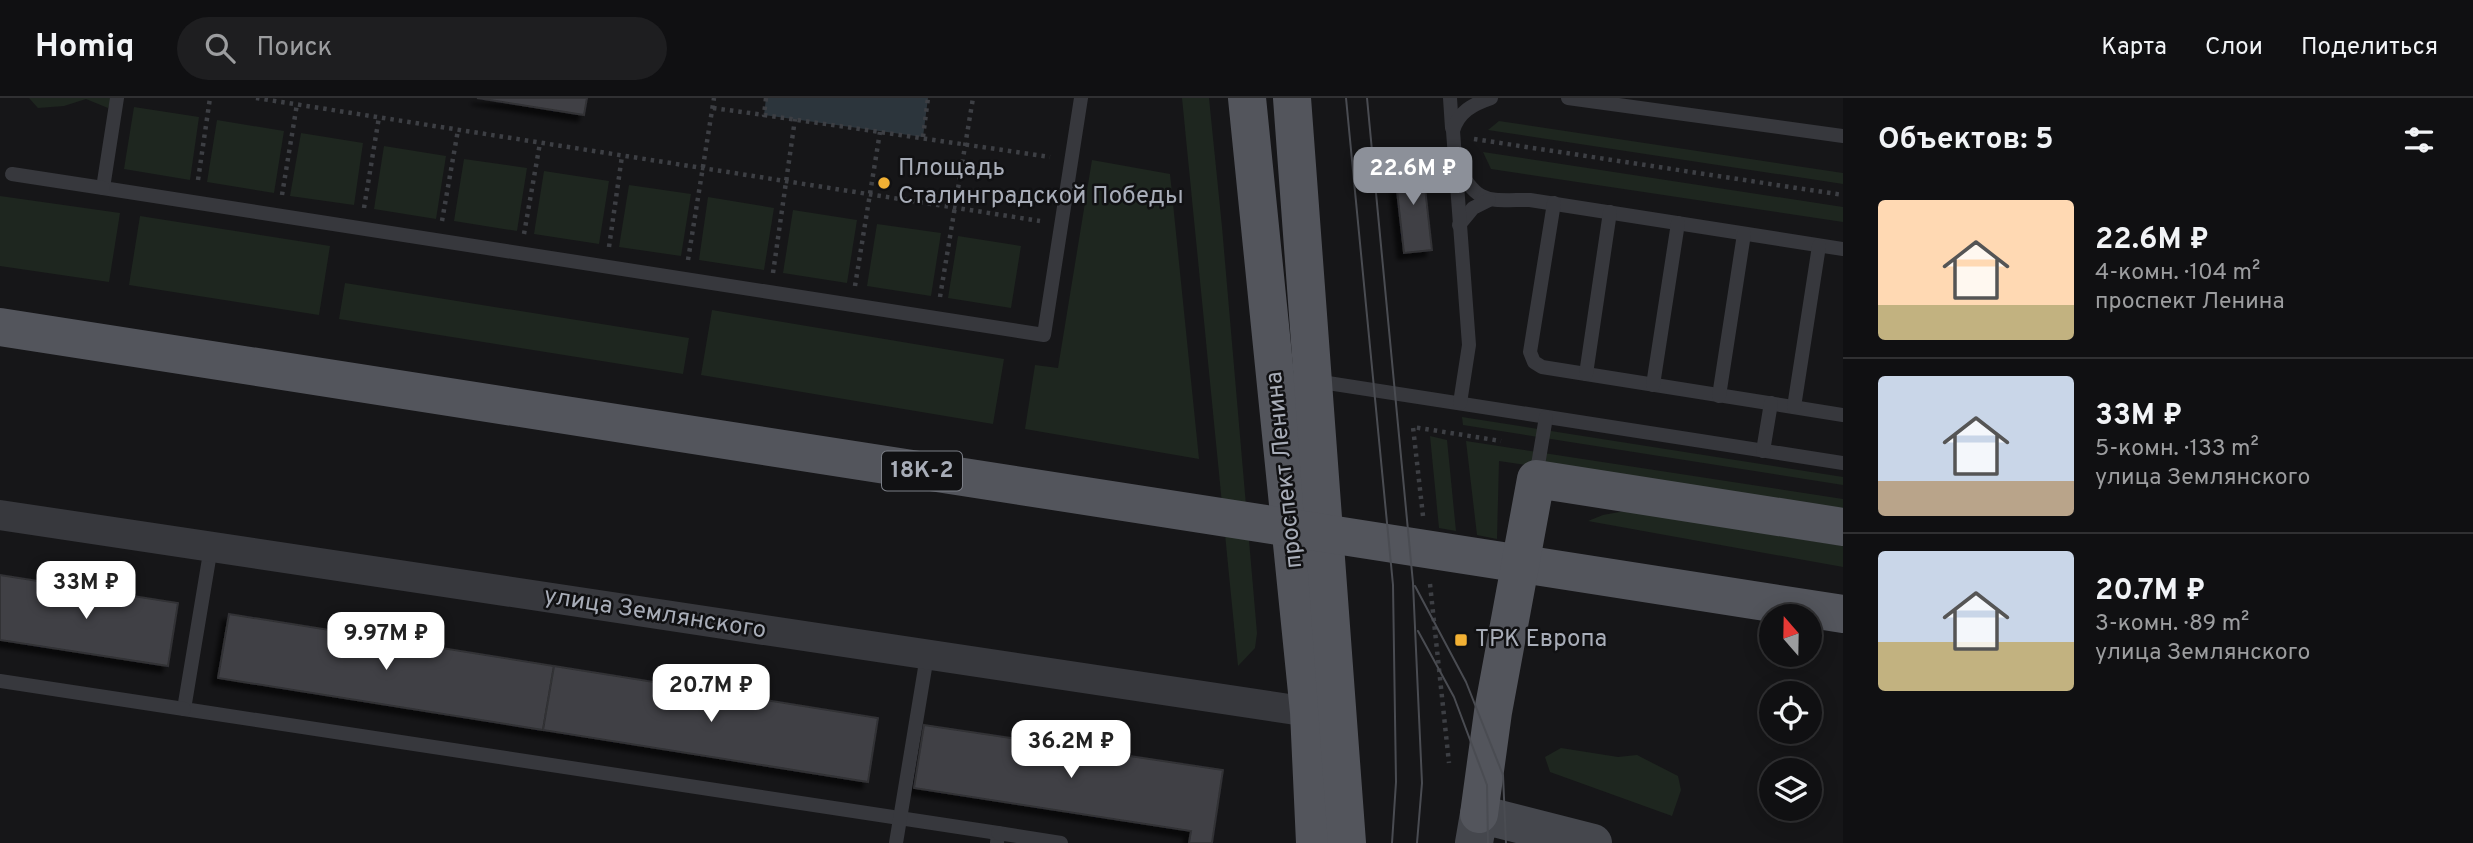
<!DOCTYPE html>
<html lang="ru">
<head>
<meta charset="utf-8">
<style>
	body { margin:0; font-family:Overpass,sans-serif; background:#1e1e20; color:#f1f3f6; height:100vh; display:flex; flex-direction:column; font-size:26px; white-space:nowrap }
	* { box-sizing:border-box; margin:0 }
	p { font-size:23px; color:#9c9d9f }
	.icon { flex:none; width:38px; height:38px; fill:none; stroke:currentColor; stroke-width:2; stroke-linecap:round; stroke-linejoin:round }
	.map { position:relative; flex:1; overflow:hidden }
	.details { display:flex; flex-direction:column; background:#101012; width:630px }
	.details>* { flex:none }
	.needle { width:46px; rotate:340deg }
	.fabs { position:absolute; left:1759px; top:506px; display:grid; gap:14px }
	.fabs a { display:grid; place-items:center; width:63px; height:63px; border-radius:50%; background:#101012; box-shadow:0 4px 18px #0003,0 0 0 2px #303032; font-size:35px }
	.price { position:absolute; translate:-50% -60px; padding:0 16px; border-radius:14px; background:#fff; color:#222; font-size:23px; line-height:46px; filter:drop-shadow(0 2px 4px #0008) }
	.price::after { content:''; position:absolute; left:50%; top:42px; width:21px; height:16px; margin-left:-10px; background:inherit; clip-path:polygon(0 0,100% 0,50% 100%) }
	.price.selected { background:#8c9099; color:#fff }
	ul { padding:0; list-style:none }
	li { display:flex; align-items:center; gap:21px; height:175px; padding:0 35px }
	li+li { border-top:2px solid #303032 }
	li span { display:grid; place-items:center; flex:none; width:196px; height:140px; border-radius:7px; color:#555 }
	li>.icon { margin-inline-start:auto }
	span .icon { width:84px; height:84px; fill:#fffc; stroke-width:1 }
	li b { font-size:30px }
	h2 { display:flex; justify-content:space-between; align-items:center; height:84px; padding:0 35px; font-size:30px }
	header { display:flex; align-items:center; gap:42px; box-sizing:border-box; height:98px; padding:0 35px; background:#101012; border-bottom:2px solid #303032 }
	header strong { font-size:33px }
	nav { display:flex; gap:38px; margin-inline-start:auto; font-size:24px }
	.search { width:490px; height:63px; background:#1e1e20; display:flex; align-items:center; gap:18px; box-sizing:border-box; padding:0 24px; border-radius:38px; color:#9c9d9f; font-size:26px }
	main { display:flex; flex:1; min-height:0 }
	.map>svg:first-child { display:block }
	.green { fill:#1e261f }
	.water { fill:#2c353c }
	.building { fill:#404145; stroke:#303034; stroke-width:2; filter:url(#shadow) }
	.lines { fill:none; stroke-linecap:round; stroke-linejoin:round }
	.path { stroke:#3d3f44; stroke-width:4.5; stroke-dasharray:3.5 5; stroke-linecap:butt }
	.service { stroke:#37383d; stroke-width:14 }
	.minor { stroke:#37383d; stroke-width:30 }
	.secondary { stroke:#45474d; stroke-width:38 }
	.primary { stroke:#53555c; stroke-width:38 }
	.tram { stroke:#4a4c52; stroke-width:2 }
	.poi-dot { fill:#f2b134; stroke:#111113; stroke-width:2.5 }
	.labels { text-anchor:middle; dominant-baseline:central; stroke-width:5; stroke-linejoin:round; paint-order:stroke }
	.shield { fill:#111113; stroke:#7b7e86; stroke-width:2 }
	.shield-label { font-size:23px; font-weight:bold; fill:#a8adb8 }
	.poi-label { font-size:24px; fill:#a8adb8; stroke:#111113; text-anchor:start }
	.street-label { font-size:24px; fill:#a8adb8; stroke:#111113 }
</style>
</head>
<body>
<header>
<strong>Homiq</strong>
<div class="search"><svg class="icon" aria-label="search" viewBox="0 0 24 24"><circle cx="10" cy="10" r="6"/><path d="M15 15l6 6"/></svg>Поиск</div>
<nav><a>Карта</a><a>Слои</a><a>Поделиться</a></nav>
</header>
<main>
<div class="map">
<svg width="1843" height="745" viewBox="0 0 1843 745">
	<defs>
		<filter id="shadow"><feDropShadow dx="-6" dy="6" stdDeviation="2" flood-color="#0009"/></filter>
	</defs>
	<rect width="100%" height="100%" fill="#161618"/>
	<!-- green -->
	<g class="green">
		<polygon points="29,0 112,0 108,10 86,1 64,8 38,10"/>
		<polygon points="1182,0 1209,0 1222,129 1257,535 1255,550 1238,568"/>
		<polygon points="134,9 199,19 190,82 124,71"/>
		<polygon points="217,22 284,33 274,95 207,84"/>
		<polygon points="1499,23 1843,75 1843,86 1488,32"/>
		<polygon points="301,35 363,45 354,107 290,98"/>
		<polygon points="384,48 446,58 436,121 374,111"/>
		<polygon points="1483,54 1843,109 1843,124 1491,71"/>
		<polygon points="464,61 527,70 517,133 454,123"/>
		<polygon points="1092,62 1170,76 1199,361 1025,331 1035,267 1058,270"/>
		<polygon points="544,73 609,83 599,146 534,136"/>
		<polygon points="629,87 691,96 681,158 619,149"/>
		<polygon points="0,98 120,115 109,184 0,168"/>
		<polygon points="708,99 774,110 764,172 699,162"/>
		<polygon points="793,112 857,122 847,185 783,175"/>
		<polygon points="140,118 330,148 319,217 129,187"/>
		<polygon points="877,126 941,135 931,198 867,188"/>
		<polygon points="958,138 1021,148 1011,210 948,200"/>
		<polygon points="345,185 689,240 683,276 339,221"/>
		<polygon points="712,212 1004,261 993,326 701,277"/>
		<polygon points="1462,319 1843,379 1843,387 1463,327"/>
		<polygon points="1430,338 1447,342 1456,433 1439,430"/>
		<polygon points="1466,343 1843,401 1843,415 1499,363 1497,441 1477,437"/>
		<polygon points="1625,413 1843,448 1843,469 1588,423 1603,417"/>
		<polygon points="1561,650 1618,659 1637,657 1678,678 1681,692 1672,718 1550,674 1545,659"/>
	</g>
	<!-- water -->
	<polygon class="water" points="766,0 928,0 923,39 764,17"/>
	<!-- building -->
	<g class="building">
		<polygon points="477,0 587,0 584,17"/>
		<polygon points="1422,63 1432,152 1404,155 1394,66"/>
		<polygon points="0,477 178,505 168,568 0,542"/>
		<polygon points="229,516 554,568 543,632 218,580"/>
		<polygon points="554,568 878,620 868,684 543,632"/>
		<polygon points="924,627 1223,672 1212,745 1189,745 1191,733 914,690"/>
	</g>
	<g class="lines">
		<!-- path -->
		<g class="path">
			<polyline points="256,0 1040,123"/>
			<polyline points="766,0 764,17 1050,59"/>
			<polyline points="713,10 764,17"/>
			<polyline points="923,39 928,0"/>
			<polyline points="1474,41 1843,97"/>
			<polyline points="198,82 210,0"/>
			<polyline points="282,97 297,6"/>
			<polyline points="364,110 379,19"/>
			<polyline points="442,123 458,32"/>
			<polyline points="524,136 540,45"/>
			<polyline points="609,149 622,58"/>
			<polyline points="688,162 714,0"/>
			<polyline points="773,175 795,21"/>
			<polyline points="855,188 880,34"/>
			<polyline points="940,199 973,0"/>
			<polyline points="1423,418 1413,329 1501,343"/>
			<polyline points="1430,486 1449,665"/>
		</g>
		<!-- service -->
		<g class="service">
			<polyline points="117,0 103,90 1044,237 1081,0"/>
			<polyline points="1450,0 1452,30"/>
			<polyline points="1568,0 1843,38"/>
			<path d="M 1454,64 C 1480,107 1482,102 1530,102 L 1843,151"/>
			<polyline points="12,76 103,90"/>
			<polyline points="1554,105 1530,254 1534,264 1542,269 1843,317"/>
			<polyline points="1459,127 1473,110 1489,102"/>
			<polyline points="1586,276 1610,114"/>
			<polyline points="1315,283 1843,365"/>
			<polyline points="1653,287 1678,125"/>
			<polyline points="1719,298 1744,136"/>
			<path d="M 1460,305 L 1469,247 L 1453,33 C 1458,14 1473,6 1491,0"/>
			<polyline points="1794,309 1819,148"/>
			<polyline points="1763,353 1771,305"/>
			<polyline points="1536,379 1546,319"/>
			<polyline points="211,449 184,611 998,735 997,745"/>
			<polyline points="0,583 184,611"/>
			<polyline points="998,735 1061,745"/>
			<polyline points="896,745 927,558"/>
		</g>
		<!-- minor -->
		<polyline class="minor" points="0,417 1309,614"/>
		<!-- secondary -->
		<polyline class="secondary" points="1474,745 1479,716 1593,745"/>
		<!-- primary -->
		<g class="primary">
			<polyline points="1247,0 1309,614 1315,745"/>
			<polyline points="1292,0 1347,745"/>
			<polyline points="0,229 1843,516"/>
			<polyline points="1479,716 1493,614 1536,381 1843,429"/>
		</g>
		<!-- tram -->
		<g class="tram">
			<polyline points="1346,0 1393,487 1396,684 1392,745"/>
			<polyline points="1367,0 1413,485 1422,685 1417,745"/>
			<polyline points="1415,488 1466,584 1503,677 1506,745"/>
			<polyline points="1418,533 1454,599 1487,687 1488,745"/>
		</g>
	</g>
	<!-- markers -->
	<g class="poi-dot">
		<circle cx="884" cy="85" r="7"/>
		<rect x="1454" y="535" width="14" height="14" rx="3.5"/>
	</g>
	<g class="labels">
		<!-- shield labels -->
		<rect class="shield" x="882" y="353.5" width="80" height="39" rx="5"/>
		<g class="shield-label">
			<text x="922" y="373">18К-2</text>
		</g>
		<!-- poi labels -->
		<g class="poi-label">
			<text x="898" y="71">Площадь<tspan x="898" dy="28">Сталинградской Победы</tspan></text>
			<text x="1475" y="542">ТРК Европа</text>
		</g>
		<!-- street labels -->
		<g class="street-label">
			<text transform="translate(1285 372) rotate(-96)">проспект Ленина</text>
			<text transform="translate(655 516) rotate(9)">улица Землянского</text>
		</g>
	</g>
</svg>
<div class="fabs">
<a><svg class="needle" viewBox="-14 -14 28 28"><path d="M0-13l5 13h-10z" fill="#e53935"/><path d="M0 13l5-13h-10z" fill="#9c9d9f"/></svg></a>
<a><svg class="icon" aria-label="locate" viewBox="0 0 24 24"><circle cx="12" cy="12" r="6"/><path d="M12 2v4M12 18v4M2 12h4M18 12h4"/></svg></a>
<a><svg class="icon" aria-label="layers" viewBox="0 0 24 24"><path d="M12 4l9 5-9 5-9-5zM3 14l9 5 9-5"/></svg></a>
</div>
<b class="price selected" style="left:1413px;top:109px">22.6M ₽</b>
<b class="price" style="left:86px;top:523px">33M ₽</b>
<b class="price" style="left:386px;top:574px">9.97M ₽</b>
<b class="price" style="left:711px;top:626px">20.7M ₽</b>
<b class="price" style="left:1071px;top:682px">36.2M ₽</b>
</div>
<section class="details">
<h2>Объектов: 5<svg class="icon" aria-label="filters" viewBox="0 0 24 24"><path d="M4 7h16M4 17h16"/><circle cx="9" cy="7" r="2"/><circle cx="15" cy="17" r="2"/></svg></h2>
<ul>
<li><span style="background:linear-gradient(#ffd9b3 75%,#c2b280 0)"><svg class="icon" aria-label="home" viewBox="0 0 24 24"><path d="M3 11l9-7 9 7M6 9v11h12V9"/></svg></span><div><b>22.6M ₽</b><p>4-комн. · 104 m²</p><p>проспект Ленина</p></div></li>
<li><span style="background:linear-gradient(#c9d6e8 75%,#b9a48a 0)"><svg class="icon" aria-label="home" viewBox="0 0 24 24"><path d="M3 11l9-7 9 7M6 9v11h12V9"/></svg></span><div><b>33M ₽</b><p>5-комн. · 133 m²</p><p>улица Землянского</p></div></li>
<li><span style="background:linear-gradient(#c9d6e8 65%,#c2b280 0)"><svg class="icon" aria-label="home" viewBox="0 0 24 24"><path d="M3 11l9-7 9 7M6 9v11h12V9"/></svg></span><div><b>20.7M ₽</b><p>3-комн. · 89 m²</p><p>улица Землянского</p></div></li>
</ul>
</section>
</main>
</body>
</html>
